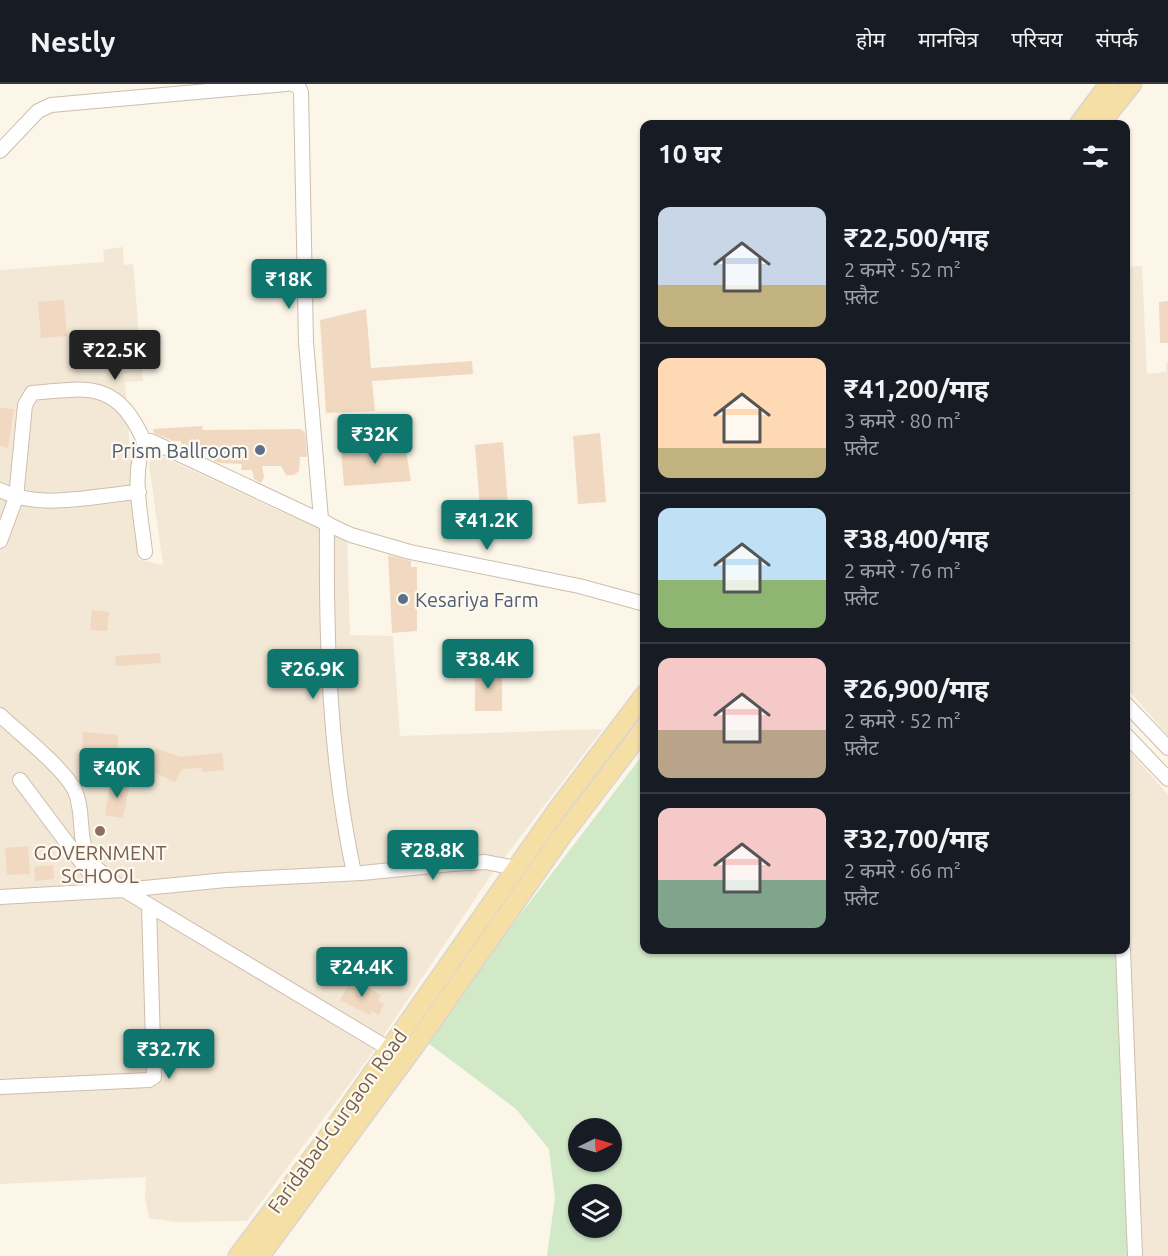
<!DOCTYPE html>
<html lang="hi">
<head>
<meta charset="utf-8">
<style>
	body { margin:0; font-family:Ubuntu,"Noto Sans Devanagari",sans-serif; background:#242831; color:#f1f3f6; height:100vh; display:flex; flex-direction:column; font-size:22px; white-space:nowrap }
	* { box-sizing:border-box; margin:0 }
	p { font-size:20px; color:#9ea1a6 }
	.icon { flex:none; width:33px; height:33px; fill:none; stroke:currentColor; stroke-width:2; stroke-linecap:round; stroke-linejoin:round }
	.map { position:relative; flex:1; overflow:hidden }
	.details { position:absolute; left:640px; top:36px; width:490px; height:834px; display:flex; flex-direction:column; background:#171b24; border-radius:12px; box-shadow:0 2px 4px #0004 }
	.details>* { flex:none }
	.needle { width:39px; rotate:85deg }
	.fabs { position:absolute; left:568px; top:1034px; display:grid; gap:12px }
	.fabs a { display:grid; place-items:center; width:54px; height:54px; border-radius:50%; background:#171b24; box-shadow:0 2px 4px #0004; font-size:30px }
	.price { position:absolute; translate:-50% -51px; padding:0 14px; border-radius:6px; background:#0f766e; color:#fff; font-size:20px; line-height:39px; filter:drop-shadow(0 2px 3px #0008) }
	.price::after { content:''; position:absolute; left:50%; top:36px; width:18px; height:14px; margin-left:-9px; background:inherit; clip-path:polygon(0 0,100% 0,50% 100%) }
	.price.current { background:#222; color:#fff }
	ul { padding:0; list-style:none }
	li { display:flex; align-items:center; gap:18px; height:150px; padding:0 18px }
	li+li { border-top:2px solid #363941 }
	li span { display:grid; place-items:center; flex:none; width:168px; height:120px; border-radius:12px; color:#555 }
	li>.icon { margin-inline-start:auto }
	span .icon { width:72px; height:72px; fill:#fffc; stroke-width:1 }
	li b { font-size:26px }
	h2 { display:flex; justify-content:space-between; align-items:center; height:72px; padding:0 18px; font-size:26px }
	header { display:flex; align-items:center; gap:36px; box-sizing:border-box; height:84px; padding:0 30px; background:#171b24; border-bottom:2px solid #363941 }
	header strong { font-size:28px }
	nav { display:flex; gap:33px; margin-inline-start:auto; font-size:21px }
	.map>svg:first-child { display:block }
	.residential { fill:#f3e8d6 }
	.green { fill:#d1e9c6; fill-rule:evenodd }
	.building { fill:#f0d8c1 }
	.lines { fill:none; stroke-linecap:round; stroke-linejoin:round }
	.minor-casing { stroke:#cdbeae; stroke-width:16 }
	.major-casing { stroke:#dbd5d1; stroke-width:21 }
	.minor { stroke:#fff; stroke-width:14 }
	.major { stroke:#f6dfa4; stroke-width:18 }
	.service-dot { fill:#5c6f8a; stroke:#fef9ee; stroke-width:2 }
	.education-dot { fill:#8d6e63; stroke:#fef9ee; stroke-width:2 }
	.labels { text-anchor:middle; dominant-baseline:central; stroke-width:4.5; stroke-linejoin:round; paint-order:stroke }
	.service-label { font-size:20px; fill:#4e5e75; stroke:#fef9ee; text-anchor:end }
	.education-label { font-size:20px; fill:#785e54; stroke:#fef9ee }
	.street-label { font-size:20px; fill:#745f4d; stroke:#fef9ee }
</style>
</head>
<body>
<header>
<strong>Nestly</strong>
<nav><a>होम</a><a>मानचित्र</a><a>परिचय</a><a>संपर्क</a></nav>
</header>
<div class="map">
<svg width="1168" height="1172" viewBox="0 0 1168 1172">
	<rect width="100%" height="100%" fill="#fbf6e8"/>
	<!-- residential -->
	<g class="residential">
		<polygon points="123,163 124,181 133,180 143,297 125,298 138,475 163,481 149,380 151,375 161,372 284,429 347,453 350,551 393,552 400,652 603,645 491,791 368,975 247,1137 175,1138 149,1134 145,1113 146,1093 0,1100 0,186 104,178 103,166"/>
		<polygon points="1142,182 1147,290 1166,288 1166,279 1168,277 1168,652 1127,604 1126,183"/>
		<polygon points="1127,664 1168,711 1168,1172 1128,1172 1117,866 1126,866"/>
	</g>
	<!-- green -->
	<path class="green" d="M 645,668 L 645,866 L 1117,866 L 1128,1172 L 547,1172 L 555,1114 L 549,1065 L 516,1025 L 424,956 ZM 579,1044 L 612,1044 L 612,1077 L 579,1077 ZM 579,1110 L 612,1110 L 612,1143 L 579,1143 Z"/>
	<!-- building -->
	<g class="building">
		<polygon points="64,216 67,252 41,254 38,218"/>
		<polygon points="1168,217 1168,259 1160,259 1159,218"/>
		<polygon points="366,225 371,284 472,277 473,290 372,297 375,327 326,329 320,236"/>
		<polygon points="0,324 14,325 8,364 0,362"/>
		<polygon points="202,342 203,346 301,345 305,349 307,373 300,373 299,387 294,391 286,391 281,382 262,382 264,393 261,399 254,395 252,386 241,386 242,380 220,379 214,377 214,368 197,369 186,364 186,360 181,360 181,357 173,357 154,349 153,345"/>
		<polygon points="600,349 606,418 578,420 573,352"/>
		<polygon points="503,358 509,435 481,437 475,361"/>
		<polygon points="405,360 411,397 344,402 341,366"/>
		<polygon points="388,471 411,477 411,483 417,483 417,547 392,549"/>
		<polygon points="92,526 109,528 107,547 90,546"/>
		<polygon points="160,569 161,579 116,582 115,572"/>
		<rect x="475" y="584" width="27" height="43"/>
		<polygon points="83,648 118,651 117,670 98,668 99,684 87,685 85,668 82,667"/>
		<polygon points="156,664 180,673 222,669 224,686 202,688 202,684 182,685 175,698 156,689 154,694 146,691"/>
		<polygon points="111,696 130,699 123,734 105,731"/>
		<polygon points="28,762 30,790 7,791 5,764"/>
		<polygon points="53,781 54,795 35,797 34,783"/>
		<polygon points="352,895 381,911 378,916 384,920 379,931 372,927 369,931 340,916"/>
	</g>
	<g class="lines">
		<!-- minor casing -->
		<g class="minor-casing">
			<g id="minor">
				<polyline points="292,0 298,2 301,8 306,258 321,435"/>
				<polyline points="0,67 38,27 51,21 286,0"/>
				<path d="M 0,406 C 40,427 96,411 139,408"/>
				<path d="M 327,439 C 326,557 329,673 354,789"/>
				<path d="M 0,457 L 16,414 L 25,321 L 32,309 C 92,303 118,298 145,359"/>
				<path d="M 145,468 C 142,438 130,386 145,359 L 151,357 L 351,451 L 410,468 L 579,502 L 645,520"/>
				<polyline points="1126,620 1168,664"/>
				<path d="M 0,631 C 19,649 65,685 75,707 C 84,727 78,751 87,771 C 93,785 112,796 124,806 L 396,969"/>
				<polyline points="1126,651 1168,695"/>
				<polyline points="20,696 103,807"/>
				<polyline points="0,813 124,806 226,796 362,789 452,780 485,778 516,784"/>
				<polyline points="1123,866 1135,1172"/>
				<polyline points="0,1003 149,996 154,993 149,821"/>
			</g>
		</g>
		<!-- major casing -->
		<g class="major-casing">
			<g id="major">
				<polyline points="1079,40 1109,0"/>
				<polyline points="1100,40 1132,0"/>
				<polyline points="238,1172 328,1053 557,726 645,610"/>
				<polyline points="260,1172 414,963 562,752 645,643"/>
			</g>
		</g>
		<!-- minor -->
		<use href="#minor" class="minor"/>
		<!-- major -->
		<use href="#major" class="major"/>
	</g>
	<!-- markers -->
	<g class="service-dot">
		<circle cx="260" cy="366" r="6"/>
		<circle cx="403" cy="515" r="6"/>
	</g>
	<circle class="education-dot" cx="100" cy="747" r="6"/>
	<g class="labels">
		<!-- service labels -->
		<g class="service-label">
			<text x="248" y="366">Prism Ballroom</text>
			<text x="415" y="515" text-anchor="start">Kesariya Farm</text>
		</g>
		<!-- education labels -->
		<g class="education-label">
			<text x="100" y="768">GOVERNMENT<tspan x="100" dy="23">SCHOOL</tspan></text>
		</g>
		<!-- street labels -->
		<g class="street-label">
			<text transform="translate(337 1037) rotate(-54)">Faridabad-Gurgaon Road</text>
		</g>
	</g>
</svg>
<div class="fabs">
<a><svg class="needle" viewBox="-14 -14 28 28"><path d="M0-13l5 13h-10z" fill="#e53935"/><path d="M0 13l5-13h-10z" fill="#9ea1a6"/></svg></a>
<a><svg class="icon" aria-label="layers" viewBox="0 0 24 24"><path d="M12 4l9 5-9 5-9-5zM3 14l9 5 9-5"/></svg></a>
</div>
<b class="price" style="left:289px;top:226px">₹18K</b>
<b class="price current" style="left:115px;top:297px">₹22.5K</b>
<b class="price" style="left:375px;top:381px">₹32K</b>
<b class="price" style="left:487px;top:467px">₹41.2K</b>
<b class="price" style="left:488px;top:606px">₹38.4K</b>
<b class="price" style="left:313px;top:616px">₹26.9K</b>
<b class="price" style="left:117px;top:715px">₹40K</b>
<b class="price" style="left:433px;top:797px">₹28.8K</b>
<b class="price" style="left:362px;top:914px">₹24.4K</b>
<b class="price" style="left:169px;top:996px">₹32.7K</b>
<section class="details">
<h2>10 घर<svg class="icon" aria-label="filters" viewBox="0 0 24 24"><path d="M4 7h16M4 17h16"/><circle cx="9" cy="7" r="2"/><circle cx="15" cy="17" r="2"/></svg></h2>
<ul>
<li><span style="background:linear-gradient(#c9d6e8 65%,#c2b280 0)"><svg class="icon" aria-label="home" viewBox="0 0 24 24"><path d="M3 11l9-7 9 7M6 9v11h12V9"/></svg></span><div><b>₹22,500/माह</b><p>2 कमरे · 52 m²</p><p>फ़्लैट</p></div></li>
<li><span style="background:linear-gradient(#ffd9b3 75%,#c2b280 0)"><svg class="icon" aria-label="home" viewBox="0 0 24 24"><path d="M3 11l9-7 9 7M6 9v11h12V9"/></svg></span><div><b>₹41,200/माह</b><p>3 कमरे · 80 m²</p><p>फ़्लैट</p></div></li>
<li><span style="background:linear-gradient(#bfe0f5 60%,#8fb573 0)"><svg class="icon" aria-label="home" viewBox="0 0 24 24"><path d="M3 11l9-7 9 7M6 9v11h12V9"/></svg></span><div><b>₹38,400/माह</b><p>2 कमरे · 76 m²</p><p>फ़्लैट</p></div></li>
<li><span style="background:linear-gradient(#f6c9c9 60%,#b9a48a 0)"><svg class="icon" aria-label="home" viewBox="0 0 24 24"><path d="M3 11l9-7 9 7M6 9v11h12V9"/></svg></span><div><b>₹26,900/माह</b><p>2 कमरे · 52 m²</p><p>फ़्लैट</p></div></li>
<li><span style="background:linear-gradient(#f6c9c9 60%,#7fa58c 0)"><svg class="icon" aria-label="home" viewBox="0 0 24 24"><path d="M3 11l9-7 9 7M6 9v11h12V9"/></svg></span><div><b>₹32,700/माह</b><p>2 कमरे · 66 m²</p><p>फ़्लैट</p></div></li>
</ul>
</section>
</div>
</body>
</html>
